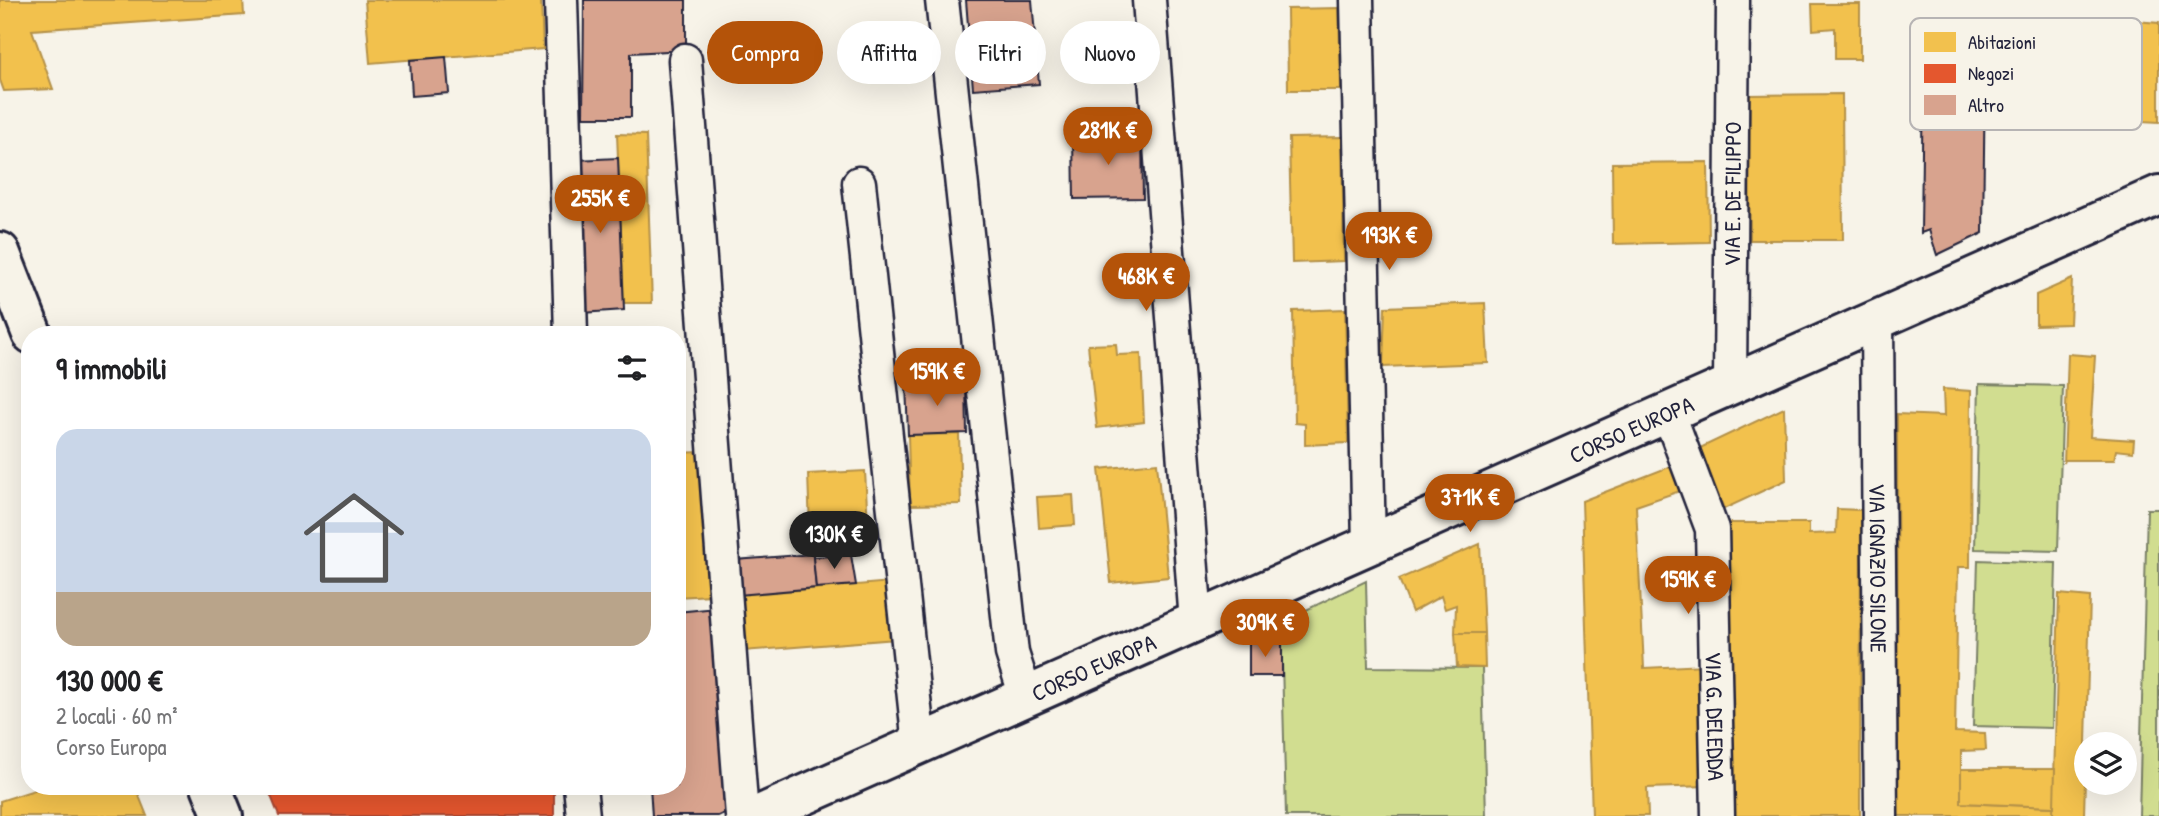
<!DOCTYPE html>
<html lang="it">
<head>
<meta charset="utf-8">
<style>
	body { margin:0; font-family:"Patrick Hand",sans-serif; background:#f2f2f2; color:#202124; height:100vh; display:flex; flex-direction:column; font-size:26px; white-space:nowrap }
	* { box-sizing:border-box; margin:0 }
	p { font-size:23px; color:#757577 }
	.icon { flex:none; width:38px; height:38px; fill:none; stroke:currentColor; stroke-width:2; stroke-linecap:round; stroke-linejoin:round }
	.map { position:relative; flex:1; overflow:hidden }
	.panel { position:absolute; left:21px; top:326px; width:665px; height:469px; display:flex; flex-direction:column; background:#fff; border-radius:28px; box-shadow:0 7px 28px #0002 }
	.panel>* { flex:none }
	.top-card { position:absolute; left:707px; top:21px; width:665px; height:63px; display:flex; gap:14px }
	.buttons { position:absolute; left:2074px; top:732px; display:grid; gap:14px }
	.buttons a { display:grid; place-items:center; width:63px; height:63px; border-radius:50%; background:#fff; box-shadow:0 7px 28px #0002; font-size:35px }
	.price { position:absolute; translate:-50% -60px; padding:0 16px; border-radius:24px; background:#b45309; color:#fff; font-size:23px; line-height:46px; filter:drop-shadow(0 2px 4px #0008) }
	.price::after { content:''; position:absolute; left:50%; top:42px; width:21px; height:16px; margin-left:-10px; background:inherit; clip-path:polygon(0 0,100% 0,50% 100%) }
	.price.current { background:#222; color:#fff }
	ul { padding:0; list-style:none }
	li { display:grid; align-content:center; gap:14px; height:371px; padding:0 35px }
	li span { display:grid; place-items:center; height:217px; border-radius:21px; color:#555 }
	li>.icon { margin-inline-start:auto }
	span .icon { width:126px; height:126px; fill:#fffc; stroke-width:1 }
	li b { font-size:30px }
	h2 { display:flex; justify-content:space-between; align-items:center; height:84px; padding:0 35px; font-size:30px }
	.tag { padding:0 24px; border-radius:32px; background:#fff; box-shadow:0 7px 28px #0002; font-size:24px; line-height:63px }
	.tag.current { background:#b45309; color:#fff }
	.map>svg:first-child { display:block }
	.green { fill:#d1dd90; stroke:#7a8066; stroke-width:2 }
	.homes { fill:#f2c14e; stroke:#b49148; stroke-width:2 }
	.shops { fill:#e4572e; stroke:#aa4732; stroke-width:2 }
	.building { fill:#d8a38e; stroke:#22223b; stroke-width:2 }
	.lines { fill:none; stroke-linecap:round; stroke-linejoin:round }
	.minor-casing { stroke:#22223b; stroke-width:37 }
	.major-casing { stroke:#22223b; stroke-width:44 }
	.minor { stroke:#f7f3e8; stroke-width:32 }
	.major { stroke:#f7f3e8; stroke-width:38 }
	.labels { text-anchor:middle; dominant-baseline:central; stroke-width:7; stroke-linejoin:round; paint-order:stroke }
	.street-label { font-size:23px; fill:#22223b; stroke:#f7f3e8 }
	.key { fill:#f7f3e8; stroke:#b7b4b4; stroke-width:2 }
	.key-label { font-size:19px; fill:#22223b }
</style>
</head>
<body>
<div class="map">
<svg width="2159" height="816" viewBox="0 0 2159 816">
	<rect width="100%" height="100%" fill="#f7f3e8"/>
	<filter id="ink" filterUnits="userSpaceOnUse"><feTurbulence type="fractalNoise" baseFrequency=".0143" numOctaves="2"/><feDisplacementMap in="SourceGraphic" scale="14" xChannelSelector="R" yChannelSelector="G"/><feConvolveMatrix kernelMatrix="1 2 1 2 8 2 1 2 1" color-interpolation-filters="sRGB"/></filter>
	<g filter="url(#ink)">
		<!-- green -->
		<g class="green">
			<polygon points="1979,384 2063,386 2058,551 1975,549"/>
			<polygon points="2147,509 2159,509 2159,816 2139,816"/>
			<polygon points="1978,560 2056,563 2052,728 1973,726"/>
			<polygon points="1366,581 1368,667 1482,668 1486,816 1286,816 1281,622"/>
		</g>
		<!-- homes -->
		<g class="homes">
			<polygon points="0,0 243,0 244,15 32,30 53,89 4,91 0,80"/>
			<polygon points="365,0 541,0 543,49 370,63"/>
			<polygon points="1812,4 1860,4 1860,59 1835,59 1835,28 1813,30"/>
			<polygon points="1339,8 1341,90 1288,90 1287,9"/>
			<polygon points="2123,20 2159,23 2159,122 2122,120 2124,95 2101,93 2102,77 2117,78"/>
			<polygon points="1842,94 1843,240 1750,240 1749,95"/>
			<polygon points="617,134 646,135 652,303 624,303"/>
			<polygon points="1342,137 1344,261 1292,263 1289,138"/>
			<polygon points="1708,162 1709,242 1613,244 1612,163"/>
			<polygon points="2072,279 2070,324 2036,325 2036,295"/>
			<polygon points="1485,303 1488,363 1383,367 1385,307"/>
			<polygon points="1345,309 1348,443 1305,445 1305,424 1295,423 1293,311"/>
			<polygon points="1116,344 1117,355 1141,354 1144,422 1097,428 1088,345"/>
			<polygon points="2068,354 2095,356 2090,437 2134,440 2133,452 2116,450 2114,460 2065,460 2064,463"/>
			<polygon points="1943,389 1971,391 1970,567 1958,567 1955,732 1985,733 1986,750 1961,751 1961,803 2054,807 2053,816 1898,816 1897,414 1944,416"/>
			<polygon points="1784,408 1786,480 1724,509 1700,448"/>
			<polygon points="959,434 961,504 910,505 908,435"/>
			<polygon points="701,452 711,595 677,597 677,453"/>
			<polygon points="1157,463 1168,577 1111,583 1099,469"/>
			<polygon points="1674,465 1683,490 1636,506 1644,668 1705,665 1708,786 1647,788 1648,816 1592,816 1582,501"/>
			<polygon points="865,471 868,525 810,529 808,474"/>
			<polygon points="1073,495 1075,525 1039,528 1037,497"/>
			<polygon points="1837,509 1861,510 1860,816 1733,816 1729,523 1809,523 1809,534 1836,533"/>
			<polygon points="1480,544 1484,633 1455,633 1456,605 1445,609 1441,596 1412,612 1399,579"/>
			<polygon points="891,582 896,639 743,651 738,595"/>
			<polygon points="2059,594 2090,597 2084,816 2053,816"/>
			<polygon points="1455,633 1484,633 1485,668 1457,667"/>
			<polygon points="1961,769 2055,769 2054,807 1961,803"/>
			<polygon points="47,786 135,786 147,816 0,816 0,801"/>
		</g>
		<!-- shops -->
		<polygon class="shops" points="267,786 554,786 554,816 279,816"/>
		<!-- building -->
		<g class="building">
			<polygon points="584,0 686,0 686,50 631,53 631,117 583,117"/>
			<polygon points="966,0 1032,0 1039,84 973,89"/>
			<polygon points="446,57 449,93 412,96 410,60"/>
			<polygon points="1923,70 1985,71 1983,233 1937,255 1929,230 1921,233"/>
			<polygon points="1142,134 1143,198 1074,199 1073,136"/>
			<polygon points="618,158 624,310 582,313 576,160"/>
			<polygon points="966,382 967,433 908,435 906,383"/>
			<polygon points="813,554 816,588 738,595 735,560"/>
			<polygon points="851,555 856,585 816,588 813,557"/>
			<polygon points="716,608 733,809 718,816 652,816 650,786 677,786 677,612"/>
			<rect x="1249" y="642" width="33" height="34"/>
		</g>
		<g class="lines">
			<!-- minor casing -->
			<g class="minor-casing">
				<g id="minor">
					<polyline points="561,0 571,334"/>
					<polyline points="942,0 1012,653 1026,697"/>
					<polyline points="1149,0 1196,622"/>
					<polyline points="1357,0 1369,546"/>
					<polyline points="685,60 742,816"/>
					<polyline points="859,183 919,745"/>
					<path id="s1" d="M 1877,321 L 1881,816"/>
					<path id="s2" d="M 1730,386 L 1733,0"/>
					<path id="s3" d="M 1669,414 L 1712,529 L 1718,816"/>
					<polyline points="580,786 583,816"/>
				</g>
			</g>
			<!-- major casing -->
			<g class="major-casing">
				<g id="major">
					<polyline points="0,252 32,334"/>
					<polyline points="211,786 223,816"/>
					<path id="s4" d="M 757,816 L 2159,195"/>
				</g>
			</g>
			<!-- minor -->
			<use href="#minor" class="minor"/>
			<!-- major -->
			<use href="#major" class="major"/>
		</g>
	</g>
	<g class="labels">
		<!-- street labels -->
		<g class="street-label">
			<text stroke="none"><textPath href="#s2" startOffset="192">VIA E. DE FILIPPO</textPath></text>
			<text stroke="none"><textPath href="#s4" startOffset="956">CORSO EUROPA</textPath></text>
			<text stroke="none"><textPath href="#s1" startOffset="247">VIA IGNAZIO SILONE</textPath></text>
			<text stroke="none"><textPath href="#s4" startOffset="368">CORSO EUROPA</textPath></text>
			<text stroke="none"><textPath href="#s3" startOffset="310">VIA G. DELEDDA</textPath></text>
		</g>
	</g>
	<!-- legend -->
	<rect x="1910" y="18" width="232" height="112" rx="10" class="key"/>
	<rect x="1924" y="32" width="32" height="20" fill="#f2c14e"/>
	<rect x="1924" y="64" width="32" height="19" fill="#e4572e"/>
	<rect x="1924" y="95" width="32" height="20" fill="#d8a38e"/>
	<g class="key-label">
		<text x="1968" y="49">Abitazioni</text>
		<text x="1968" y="80">Negozi</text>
		<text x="1968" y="112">Altro</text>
	</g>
</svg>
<div class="buttons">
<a><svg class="icon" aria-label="layers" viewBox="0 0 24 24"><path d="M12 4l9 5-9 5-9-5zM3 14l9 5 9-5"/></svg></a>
</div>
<b class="price" style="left:1108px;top:167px">281K €</b>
<b class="price" style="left:600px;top:235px">255K €</b>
<b class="price" style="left:1389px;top:272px">193K €</b>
<b class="price" style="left:1146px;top:313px">468K €</b>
<b class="price" style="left:937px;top:408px">159K €</b>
<b class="price" style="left:1470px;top:534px">371K €</b>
<b class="price current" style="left:834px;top:571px">130K €</b>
<b class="price" style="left:1688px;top:616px">159K €</b>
<b class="price" style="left:1265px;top:659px">309K €</b>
<div class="top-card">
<a class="tag current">Compra</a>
<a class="tag">Affitta</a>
<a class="tag">Filtri</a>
<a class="tag">Nuovo</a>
</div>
<section class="panel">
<h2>9 immobili<svg class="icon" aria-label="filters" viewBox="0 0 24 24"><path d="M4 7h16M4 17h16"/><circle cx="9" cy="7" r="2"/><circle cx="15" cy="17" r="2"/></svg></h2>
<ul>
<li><span style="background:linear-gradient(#c9d6e8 75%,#b9a48a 0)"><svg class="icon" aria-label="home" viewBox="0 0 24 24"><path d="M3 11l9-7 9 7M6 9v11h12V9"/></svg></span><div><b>130 000 €</b><p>2 locali · 60 m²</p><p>Corso Europa</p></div></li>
</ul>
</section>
</div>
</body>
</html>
